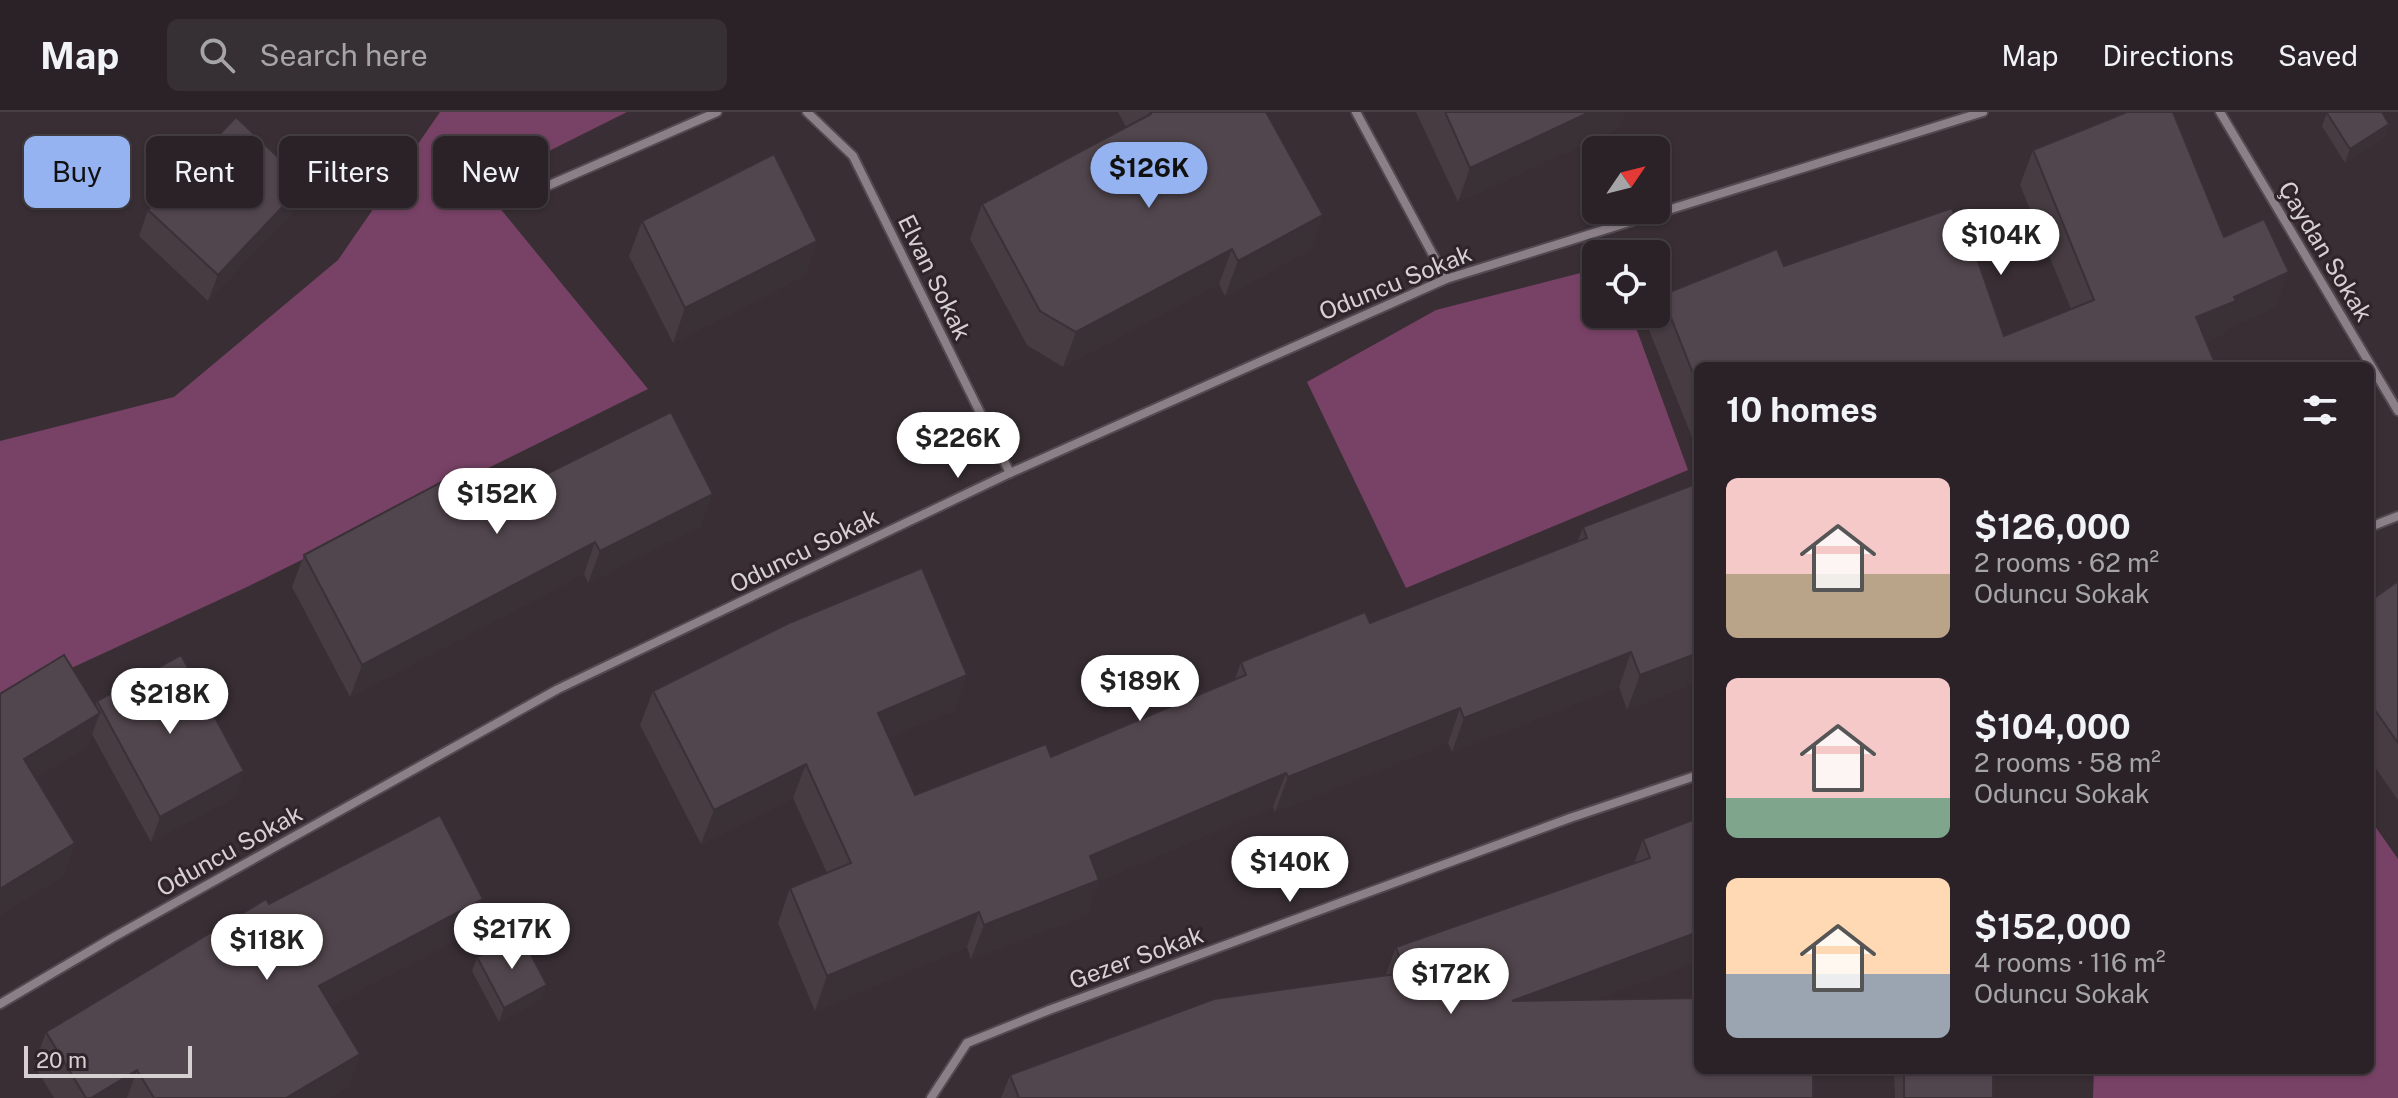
<!DOCTYPE html>
<html lang="en">
<head>
<meta charset="utf-8">
<style>
	body { margin:0; font-family:"Public Sans",sans-serif; background:#362f33; color:#f1f3f6; height:100vh; display:flex; flex-direction:column; font-size:30px; white-space:nowrap }
	* { box-sizing:border-box; margin:0 }
	p { font-size:26px; color:#a5a4a7 }
	.icon { flex:none; width:44px; height:44px; fill:none; stroke:currentColor; stroke-width:2; stroke-linecap:round; stroke-linejoin:round }
	.map { position:relative; flex:1; overflow:hidden }
	.drawer { position:absolute; left:1694px; top:250px; width:680px; height:712px; display:flex; flex-direction:column; background:#2a2227; border-radius:12px; box-shadow:0 2px 6px #0004,0 0 0 2px #463f44 }
	.drawer>* { flex:none }
	.guide { position:absolute; left:24px; top:24px; width:760px; height:72px; display:flex; gap:16px }
	.needle { width:52px; rotate:55deg }
	.fabs { position:absolute; left:1582px; top:24px; display:grid; gap:16px }
	.fabs a { display:grid; place-items:center; width:88px; height:88px; border-radius:12px; background:#2a2227; box-shadow:0 2px 6px #0004,0 0 0 2px #463f44; font-size:40px }
	.scale { position:absolute; left:24px; bottom:20px; width:168px; box-sizing:border-box; padding-left:8px; border:4px solid #d6d0d3; border-top:0; font-size:22px; line-height:28px; white-space:nowrap; color:#d6d0d3; -webkit-text-stroke:6px #2e242a; paint-order:stroke }
	.price { position:absolute; translate:-50% -68px; padding:0 18px; border-radius:28px; background:#fff; color:#222; font-size:26px; line-height:52px; filter:drop-shadow(0 2px 4px #0008) }
	.price::after { content:''; position:absolute; left:50%; top:48px; width:24px; height:18px; margin-left:-12px; background:inherit; clip-path:polygon(0 0,100% 0,50% 100%) }
	.price.active { background:#95b2f1; color:#111 }
	ul { padding:0; list-style:none }
	li { display:flex; align-items:center; gap:24px; height:200px; padding:0 32px }
	li span { display:grid; place-items:center; flex:none; width:224px; height:160px; border-radius:12px; color:#555 }
	li>.icon { margin-inline-start:auto }
	span .icon { width:96px; height:96px; fill:#fffc; stroke-width:1 }
	li b { font-size:34px }
	h2 { display:flex; justify-content:space-between; align-items:center; height:96px; padding:0 32px; font-size:34px }
	.chip { padding:0 28px; border-radius:12px; background:#2a2227; box-shadow:0 2px 6px #0004,0 0 0 2px #463f44; font-size:28px; line-height:72px }
	.chip.active { background:#95b2f1; color:#111 }
	header { display:flex; align-items:center; gap:48px; box-sizing:border-box; height:112px; padding:0 40px; background:#2a2227; border-bottom:2px solid #463f44 }
	header strong { font-size:38px }
	nav { display:flex; gap:44px; margin-inline-start:auto; font-size:28px }
	.search { width:560px; height:72px; background:#362f33; display:flex; align-items:center; gap:20px; box-sizing:border-box; padding:0 28px; border-radius:12px; color:#a5a4a7; font-size:30px }
	.map>svg:first-child { display:block }
	.green { fill:#784266 }
	.lines { fill:none; stroke-linecap:round; stroke-linejoin:round }
	.minor-casing { stroke:#524a4f; stroke-width:12 }
	.minor { stroke:#8b8087; stroke-width:8 }
	.wall { fill:#463c42 }
	.shaded-wall { fill:#393136 }
	.building { fill:#51464d; stroke:#393136; stroke-width:2 }
	.labels { text-anchor:middle; dominant-baseline:central; stroke-width:6; stroke-linejoin:round; paint-order:stroke }
	.street-label { font-size:24px; fill:#d6d0d3; stroke:#2e242a }
</style>
</head>
<body>
<header>
<strong>Map</strong>
<div class="search"><svg class="icon" aria-label="search" viewBox="0 0 24 24"><circle cx="10" cy="10" r="6"/><path d="M15 15l6 6"/></svg>Search here</div>
<nav><a>Map</a><a>Directions</a><a>Saved</a></nav>
</header>
<div class="map">
<svg width="2398" height="986" viewBox="0 0 2398 986">
	<rect width="100%" height="100%" fill="#382e34"/>
	<!-- green -->
	<g class="green">
		<polygon points="440,0 627,0 481,73 648,277 247,475 0,589 0,329 174,285 338,148"/>
		<polygon points="1596,157 1596,202 1631,202 1688,358 1406,476 1307,270 1436,198"/>
		<polygon points="2370,707 2398,747 2398,986 2093,986 2094,958 2370,958"/>
	</g>
	<g class="lines">
		<!-- minor casing -->
		<g class="minor-casing">
			<g id="minor">
				<polyline points="807,0 853,44 1010,361"/>
				<polyline points="1356,0 1446,167"/>
				<polyline points="2220,0 2398,299"/>
				<polyline points="515,88 717,0"/>
				<polyline points="2370,415 2398,404"/>
				<polyline points="0,892 112,826 558,577 1010,361 1446,167 1983,0"/>
				<polyline points="931,986 967,931 1049,898 1570,706 1698,663"/>
			</g>
		</g>
		<!-- minor -->
		<use href="#minor" class="minor"/>
	</g>
	<!-- wall -->
	<g class="wall">
		<polygon points="1118,0 1266,0 1323,103 1310,138 1225,184 1219,172 1063,255 1027,233 970,127 982,92 1126,15"/>
		<polygon points="1416,0 1625,0 1619,16 1458,90"/>
		<polygon points="2327,1 2389,12 2384,26 2345,51 2322,14"/>
		<polygon points="2033,38 2224,125 2276,195 2225,218 2223,223 2207,230 1698,254 1698,340 1649,218 1655,202 1656,202 1656,198 1662,183 1957,111 2004,224 2071,197 2020,73"/>
		<polygon points="305,71 296,97 208,189 139,124 148,98"/>
		<polygon points="642,109 817,129 805,164 673,231 629,144"/>
		<polygon points="1698,371 1698,570 1627,598 1619,575 1452,640 1448,631 1275,700 1273,695 1099,769 1087,803 971,847 967,835 815,899 778,811 790,776 827,761 793,686 701,732 640,613 653,579 955,598 889,625 915,683 1051,645 1235,567 1241,550 1370,511 1578,429 1583,415"/>
		<polygon points="484,393 701,414 588,471 584,462 350,585 292,475 304,443"/>
		<polygon points="2398,469 2398,688 2370,648 2370,489"/>
		<polygon points="0,582 95,594 97,589 244,659 235,685 151,730 92,622 87,635 35,666 75,731 62,765 0,803"/>
		<polygon points="1643,727 1698,849 1594,888 1813,986 1001,986 1010,963 1385,864 1396,835 1634,752"/>
		<polygon points="483,787 471,820 331,894 360,942 348,975 329,986 54,986 34,953 46,920 269,792"/>
		<polygon points="477,845 542,887 499,910 472,859"/>
		<polygon points="1894,958 1993,958 1993,986 1895,986"/>
	</g>
	<!-- shaded-wall -->
	<g class="shaded-wall">
		<polygon points="1590,0 1625,0 1619,16 1458,90 1470,56"/>
		<polygon points="2389,12 2384,26 2345,51 2350,37"/>
		<polygon points="305,71 296,97 208,189 218,163"/>
		<polygon points="1323,103 1310,138 1225,184 1238,149"/>
		<polygon points="817,129 805,164 673,231 685,196"/>
		<polygon points="1232,137 1219,172 1063,255 1076,220"/>
		<polygon points="2289,160 2276,195 2225,218 2223,223 2184,240 2196,205 2234,185"/>
		<polygon points="713,382 701,414 588,471 600,439"/>
		<polygon points="595,430 584,462 350,585 362,553"/>
		<polygon points="1631,540 1619,575 1452,640 1464,606"/>
		<polygon points="1698,541 1698,570 1627,598 1640,563"/>
		<polygon points="967,563 955,598 865,635 878,601"/>
		<polygon points="1460,596 1448,631 1275,700 1288,665"/>
		<polygon points="100,601 87,635 11,681 24,647"/>
		<polygon points="806,652 793,686 701,732 714,698"/>
		<polygon points="244,659 235,685 151,730 160,705"/>
		<polygon points="1286,661 1273,695 1099,769 1087,803 971,847 984,813 1090,744"/>
		<polygon points="75,731 62,765 0,803 0,777"/>
		<polygon points="483,787 471,820 307,907 319,874"/>
		<polygon points="979,800 967,835 815,899 827,864"/>
		<polygon points="1698,820 1698,849 1500,923 1512,889"/>
		<polygon points="547,873 542,887 499,910 504,896"/>
		<polygon points="360,942 348,975 329,986 286,986"/>
		<polygon points="137,958 127,986 91,986"/>
	</g>
	<!-- building -->
	<g class="building">
		<polygon points="1150,0 1266,0 1323,103 1238,149 1232,137 1076,220 1040,199 982,92 1151,2"/>
		<polygon points="1445,0 1590,0 1470,56"/>
		<polygon points="2127,0 2173,0 2224,125 2264,107 2289,160 2234,185 2236,189 2196,205 2215,251 2207,254 1698,254 1698,274 1662,183 1777,137 1784,154 1952,96 1957,111 1964,109 2004,224 2094,188 2033,38"/>
		<polygon points="2328,0 2382,0 2389,12 2350,37 2327,1"/>
		<polygon points="236,5 305,71 218,163 148,98"/>
		<polygon points="774,42 817,129 685,196 642,109"/>
		<polygon points="671,300 713,382 600,439 595,430 362,553 304,443 466,357 484,393"/>
		<polygon points="1698,371 1698,541 1640,563 1631,540 1464,606 1460,596 1288,665 1286,661 1090,744 1099,768 984,813 979,800 827,864 790,776 851,751 806,652 714,698 653,579 789,511 922,456 967,563 878,601 915,683 1046,632 1051,645 1246,563 1241,550 1365,500 1370,511 1587,426 1583,415"/>
		<polygon points="2398,469 2398,631 2370,591 2370,489"/>
		<polygon points="64,543 100,601 24,647 75,731 0,777 0,582"/>
		<polygon points="181,543 244,659 160,705 97,589"/>
		<polygon points="440,703 483,787 319,874 360,942 286,986 154,986 137,958 91,986 86,986 46,920 266,787 269,792"/>
		<polygon points="1698,706 1698,820 1512,889 1698,886 1698,958 1813,958 1813,986 1019,986 1010,963 1214,887 1404,861 1396,835 1650,746 1643,727"/>
		<polygon points="520,822 547,873 504,896 477,845"/>
		<rect x="1904" y="958" width="89" height="28"/>
	</g>
	<g class="labels">
		<!-- street labels -->
		<g class="street-label">
			<text transform="translate(2326 139) rotate(59)">Çaydan Sokak</text>
			<text transform="translate(935 165) rotate(64)">Elvan Sokak</text>
			<text transform="translate(1395 170) rotate(-22)">Oduncu Sokak</text>
			<text transform="translate(804 438) rotate(-26)">Oduncu Sokak</text>
			<text transform="translate(229 738) rotate(-29)">Oduncu Sokak</text>
			<text transform="translate(1136 845) rotate(-20)">Gezer Sokak</text>
		</g>
	</g>
</svg>
<div class="fabs">
<a><svg class="needle" viewBox="-14 -14 28 28"><path d="M0-13l5 13h-10z" fill="#e53935"/><path d="M0 13l5-13h-10z" fill="#a5a4a7"/></svg></a>
<a><svg class="icon" aria-label="locate" viewBox="0 0 24 24"><circle cx="12" cy="12" r="6"/><path d="M12 2v4M12 18v4M2 12h4M18 12h4"/></svg></a>
</div>
<div class="scale">20 m</div>
<b class="price active" style="left:1149px;top:98px">$126K</b>
<b class="price" style="left:2001px;top:165px">$104K</b>
<b class="price" style="left:958px;top:368px">$226K</b>
<b class="price" style="left:497px;top:424px">$152K</b>
<b class="price" style="left:1140px;top:611px">$189K</b>
<b class="price" style="left:170px;top:624px">$218K</b>
<b class="price" style="left:1290px;top:792px">$140K</b>
<b class="price" style="left:512px;top:859px">$217K</b>
<b class="price" style="left:267px;top:870px">$118K</b>
<b class="price" style="left:1451px;top:904px">$172K</b>
<div class="guide">
<a class="chip active">Buy</a>
<a class="chip">Rent</a>
<a class="chip">Filters</a>
<a class="chip">New</a>
</div>
<section class="drawer">
<h2>10 homes<svg class="icon" aria-label="filters" viewBox="0 0 24 24"><path d="M4 7h16M4 17h16"/><circle cx="9" cy="7" r="2"/><circle cx="15" cy="17" r="2"/></svg></h2>
<ul>
<li><span style="background:linear-gradient(#f6c9c9 60%,#b9a48a 0)"><svg class="icon" aria-label="home" viewBox="0 0 24 24"><path d="M3 11l9-7 9 7M6 9v11h12V9"/></svg></span><div><b>$126,000</b><p>2 rooms · 62 m²</p><p>Oduncu Sokak</p></div></li>
<li><span style="background:linear-gradient(#f6c9c9 75%,#7fa58c 0)"><svg class="icon" aria-label="home" viewBox="0 0 24 24"><path d="M3 11l9-7 9 7M6 9v11h12V9"/></svg></span><div><b>$104,000</b><p>2 rooms · 58 m²</p><p>Oduncu Sokak</p></div></li>
<li><span style="background:linear-gradient(#ffd9b3 60%,#9aa5b1 0)"><svg class="icon" aria-label="home" viewBox="0 0 24 24"><path d="M3 11l9-7 9 7M6 9v11h12V9"/></svg></span><div><b>$152,000</b><p>4 rooms · 116 m²</p><p>Oduncu Sokak</p></div></li>
</ul>
</section>
</div>
</body>
</html>
